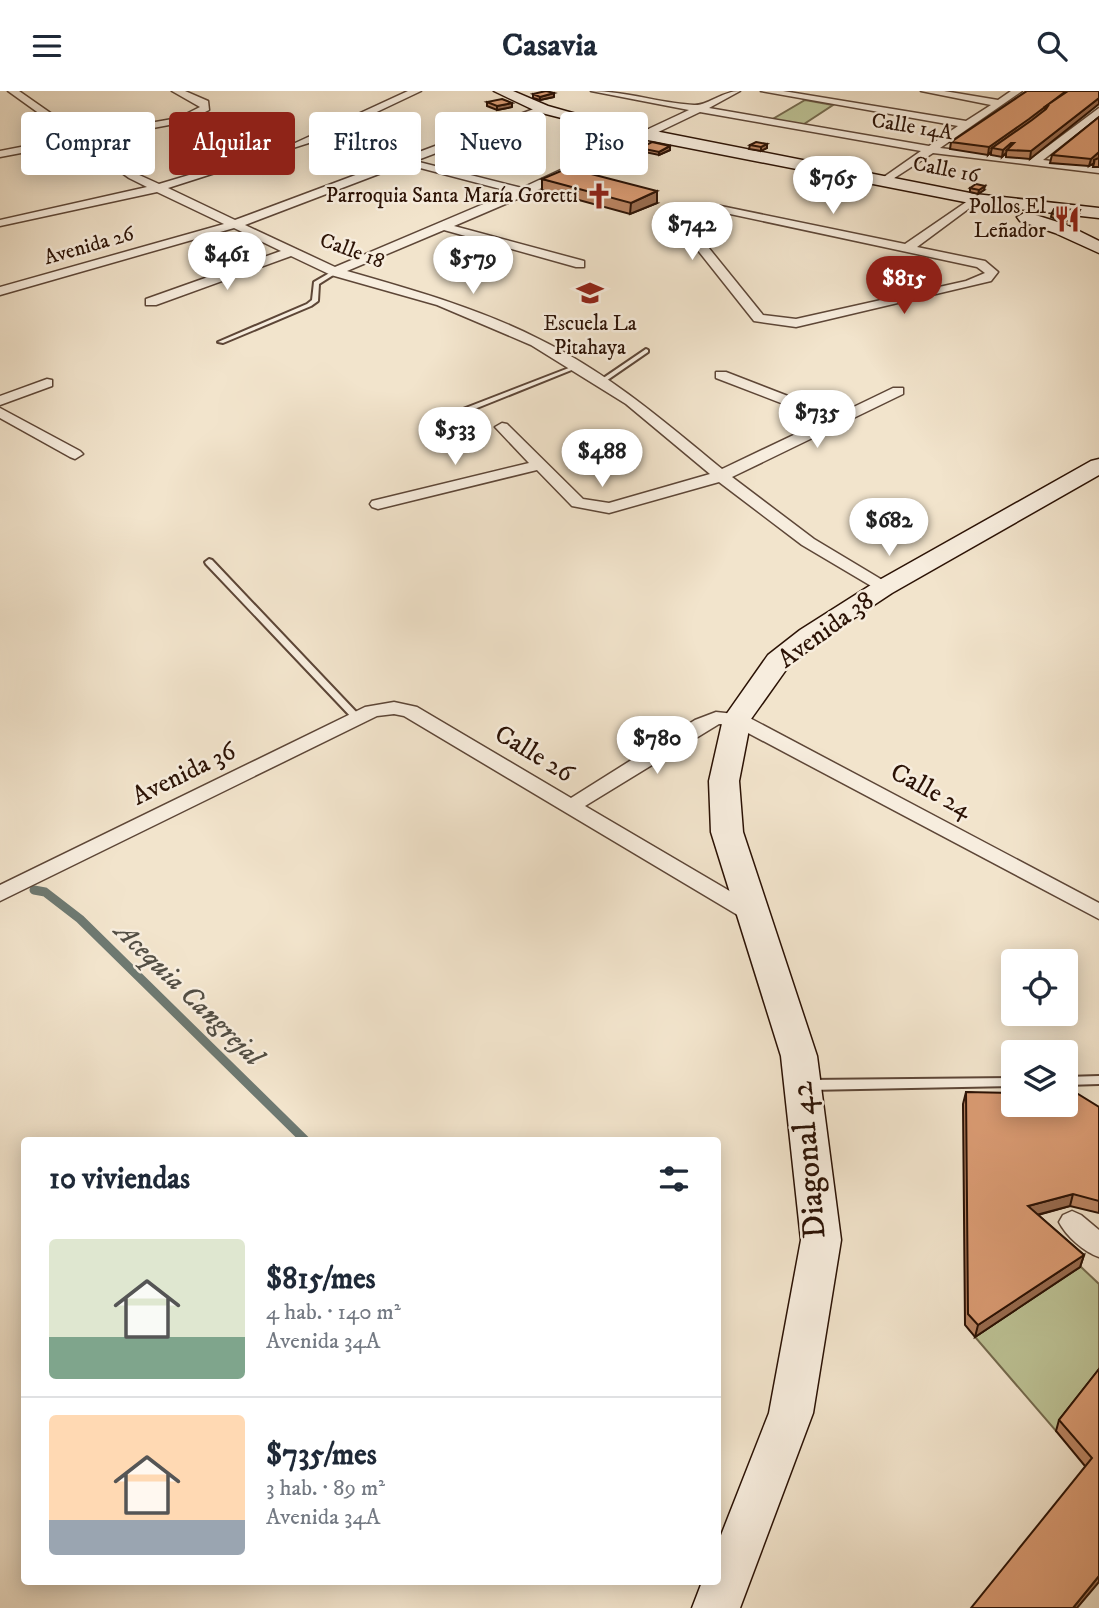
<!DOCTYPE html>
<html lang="es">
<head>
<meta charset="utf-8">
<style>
	body { margin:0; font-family:"IM FELL DW Pica",serif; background:#f6f6f7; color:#1f2937; height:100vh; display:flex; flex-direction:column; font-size:26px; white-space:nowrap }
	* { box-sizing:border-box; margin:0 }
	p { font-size:23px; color:#747a83 }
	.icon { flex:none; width:38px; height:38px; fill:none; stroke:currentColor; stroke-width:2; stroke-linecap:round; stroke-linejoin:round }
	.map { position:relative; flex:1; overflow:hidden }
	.sheet { position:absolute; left:21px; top:1046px; width:700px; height:448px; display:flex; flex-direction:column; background:#fff; border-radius:7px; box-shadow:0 4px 18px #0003 }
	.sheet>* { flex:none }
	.top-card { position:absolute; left:21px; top:21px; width:700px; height:63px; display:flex; gap:14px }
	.tools { position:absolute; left:1001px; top:858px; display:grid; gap:14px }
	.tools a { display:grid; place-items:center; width:77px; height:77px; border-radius:7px; background:#fff; box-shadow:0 4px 18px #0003; font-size:35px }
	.price { position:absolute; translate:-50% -60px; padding:0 16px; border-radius:24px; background:#fff; color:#222; font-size:23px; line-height:46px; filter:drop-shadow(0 2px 4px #0008) }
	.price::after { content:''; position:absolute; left:50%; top:42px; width:21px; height:16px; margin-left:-10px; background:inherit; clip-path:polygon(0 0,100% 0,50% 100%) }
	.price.active { background:#8f2418; color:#fff }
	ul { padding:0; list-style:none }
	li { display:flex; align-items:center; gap:21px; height:175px; padding:0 28px }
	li+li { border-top:2px solid #e0e1e3 }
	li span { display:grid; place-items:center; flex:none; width:196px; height:140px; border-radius:7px; color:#555 }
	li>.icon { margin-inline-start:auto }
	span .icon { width:84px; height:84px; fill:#fffc; stroke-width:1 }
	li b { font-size:30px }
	h2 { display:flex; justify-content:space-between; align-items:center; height:84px; padding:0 28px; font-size:30px }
	.tag { padding:0 24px; border-radius:7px; background:#fff; box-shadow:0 4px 18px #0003; font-size:24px; line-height:63px }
	.tag.active { background:#8f2418; color:#fff }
	header { display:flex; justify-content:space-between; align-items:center; height:91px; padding:0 28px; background:#fff; font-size:32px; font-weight:700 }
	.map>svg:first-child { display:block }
	.green { fill:#bdc396; stroke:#746a4e; stroke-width:2 }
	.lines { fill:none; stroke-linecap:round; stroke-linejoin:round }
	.stream { stroke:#6e7971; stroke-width:9 }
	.lane-casing { stroke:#5d4637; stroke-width:4 }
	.street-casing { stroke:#5d4637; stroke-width:3 }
	.secondary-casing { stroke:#2b1205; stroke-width:3 }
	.lane { fill:#f7edde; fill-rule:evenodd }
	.street { fill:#f7edde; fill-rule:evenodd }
	.secondary { fill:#f7edde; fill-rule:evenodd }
	.wall { fill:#bb8563; stroke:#2b1205; stroke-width:2 }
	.shaded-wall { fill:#996c50; stroke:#2b1205; stroke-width:2 }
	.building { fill:#da9b73; stroke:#2b1205; stroke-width:2 }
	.labels { text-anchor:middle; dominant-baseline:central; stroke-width:5; stroke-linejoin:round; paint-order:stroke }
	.far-street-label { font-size:21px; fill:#2b1205; stroke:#f7edde }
	.far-poi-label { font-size:21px; fill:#2b1205; stroke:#f7edde; text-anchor:end }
	.street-label { font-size:26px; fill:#2b1205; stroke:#f7edde }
	.water-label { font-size:28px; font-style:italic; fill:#524e44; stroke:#f7edde }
	.near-street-label { font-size:32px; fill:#2b1205; stroke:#f7edde }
</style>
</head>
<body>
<header><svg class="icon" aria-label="menu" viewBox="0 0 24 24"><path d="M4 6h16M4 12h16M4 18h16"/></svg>Casavia<svg class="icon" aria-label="search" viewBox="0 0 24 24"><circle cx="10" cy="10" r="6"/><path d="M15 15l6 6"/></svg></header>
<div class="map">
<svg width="1099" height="1517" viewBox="0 0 1099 1517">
	<rect width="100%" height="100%" fill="#f2e4cc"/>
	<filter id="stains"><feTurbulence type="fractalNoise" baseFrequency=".00286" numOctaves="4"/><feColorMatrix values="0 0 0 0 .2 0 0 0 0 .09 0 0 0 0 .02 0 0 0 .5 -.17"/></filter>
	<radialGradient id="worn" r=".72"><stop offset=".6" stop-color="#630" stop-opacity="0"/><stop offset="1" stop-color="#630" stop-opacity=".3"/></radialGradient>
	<!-- green -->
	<g class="green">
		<polygon points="805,9 833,14 801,35 771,29"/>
		<polygon points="1080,1175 1099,1193 1099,1284 1056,1340 975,1246"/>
	</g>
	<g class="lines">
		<!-- stream -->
		<polyline class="stream" points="34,799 45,801 80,828 306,1050"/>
		<!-- lane casing -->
		<g class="lane-casing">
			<g id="lane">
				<polygon points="333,180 338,181 319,193 318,210 311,215 223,252 218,251 307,213 312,209 314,191"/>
				<polygon points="646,258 648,259 648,261 603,292 599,292 599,290"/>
				<polygon points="574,275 579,276 457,325 450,323"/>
				<polygon points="209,468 212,469 360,625 362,627 360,629 354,629 206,473 205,471"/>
				<polygon points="1099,985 1099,993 1066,994 1066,986"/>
				<polygon points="1013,987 1013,995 809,999 805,997 803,994 805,991 809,989"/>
			</g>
		</g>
		<!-- street casing -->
		<g class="street-casing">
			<g id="street">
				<path d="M 8,0 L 19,0 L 82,44 L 178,27 L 200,16 L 172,0 L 185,0 L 208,10 L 209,19 L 185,31 L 89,49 L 137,83 L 159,93 L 293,53 L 408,0 L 421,0 L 324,46 L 403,67 L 539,16 L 547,16 L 547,20 L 415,70 L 522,97 L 689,19 L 591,0 C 626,0 659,12 694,14 C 708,15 722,0 740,0 L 709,17 L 929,55 L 958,35 L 761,0 L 783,0 L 966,30 L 991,14 L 921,0 L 944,0 L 998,9 L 1011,0 L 1022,0 L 940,57 L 1031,68 L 1099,17 L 1099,25 L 1043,69 L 1099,76 L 1099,82 L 933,62 L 885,93 L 881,92 L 881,88 L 921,60 L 700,21 L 529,103 L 454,135 L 584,170 L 584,176 L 576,176 L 444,139 L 347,180 C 413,199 478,217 539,248 C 607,281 665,331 722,378 L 825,329 L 716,287 L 716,281 L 726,281 L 837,324 L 893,297 L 903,297 L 903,303 L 732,386 L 814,448 L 889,493 L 892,497 L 883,502 L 802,454 L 719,391 L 609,422 L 572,415 L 537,379 L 378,418 L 372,416 L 370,413 L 372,410 L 529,372 L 495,336 L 502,332 L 507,333 L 583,408 L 609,412 L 710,383 L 626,313 L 531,254 L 437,214 L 331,184 L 291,165 L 156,214 L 146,214 L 146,208 L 281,160 L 234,137 L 0,204 L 0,196 L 224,133 L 157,101 L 0,135 L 0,129 L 147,96 L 129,87 L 79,51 L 0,66 L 0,60 L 72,46 ZM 315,50 L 393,70 L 235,129 L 168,97 ZM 405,73 L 512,101 L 335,176 L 245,134 Z"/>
				<path d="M 975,105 L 979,106 L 979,110 L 917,156 L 985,170 L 998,181 L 991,190 L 796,236 L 754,230 L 677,133 L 673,121 L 692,113 L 716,114 L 905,153 ZM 693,119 L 716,120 L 977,176 L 985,182 L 966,190 L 796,228 L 763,224 L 687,130 L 685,123 Z"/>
				<polygon points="47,288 52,289 52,295 0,314 0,305"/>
				<polygon points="0,317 80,360 83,363 75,368 70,366 0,327"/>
				<polygon points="394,611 417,616 571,707 695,629 716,621 744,624 1099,812 1099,828 733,634 719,633 585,715 762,819 765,824 762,829 754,831 746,829 404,625 394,623 377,625 0,810 0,794 365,616"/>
				<path d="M 1072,1120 L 1081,1124 L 1099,1139 L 1099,1166 C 1084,1161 1066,1145 1059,1131 L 1063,1124 Z"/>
			</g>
		</g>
		<!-- secondary casing -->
		<g class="secondary-casing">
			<g id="secondary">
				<polygon points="494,0 513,0 548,15 594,28 975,103 1099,117 1099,127 975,113 648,49 538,21"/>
				<polygon points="1026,121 1067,134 1099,150 1099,162 1055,142 1020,130 1017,126"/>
				<polygon points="1099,368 1099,384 892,502 818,551 788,576 751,628 739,690 743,741 817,965 841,1149 813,1322 740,1517 692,1517 702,1491 718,1491 718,1452 769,1322 801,1149 781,965 711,741 709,690 723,628 768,564 800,539 874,492 1091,370"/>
			</g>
		</g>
		<!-- lane -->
		<use href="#lane" class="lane"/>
		<!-- street -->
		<use href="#street" class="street"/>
		<!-- secondary -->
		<use href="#secondary" class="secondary"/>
	</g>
	<!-- wall -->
	<g class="wall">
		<polygon points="1027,0 1099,0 1030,68 1006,66 1006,62 1002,66 991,64 991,61 988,64 950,58 951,51"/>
		<polygon points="533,3 554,6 540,9 533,7"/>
		<polygon points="487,11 512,16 497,19 487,15"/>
		<polygon points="1099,26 1099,76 1093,76 1094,72 1089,75 1050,72 1052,64"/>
		<polygon points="767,53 767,57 761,60 749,58 750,54"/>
		<polygon points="670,55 670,59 659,64 640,60 640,57"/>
		<polygon points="542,88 657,112 630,123 542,99"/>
		<polygon points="970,97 984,99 978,103 970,101"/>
		<polygon points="1052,122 1079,123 1073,136 1051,126"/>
		<polygon points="966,1001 1099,1016 1099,1122 1070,1115 1038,1124 1084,1164 1080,1176 975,1246 965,1234 963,1013"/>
		<polygon points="1099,1278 1099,1491 1085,1375 1056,1340 1059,1329"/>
	</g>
	<!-- shaded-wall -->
	<g class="shaded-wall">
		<polygon points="554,2 554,6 540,9 540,6"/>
		<polygon points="1099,7 1099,13 1030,68 1031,60"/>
		<polygon points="512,12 512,16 497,19 497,15"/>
		<polygon points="1046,15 1044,22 992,57 991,61 988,64 989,56"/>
		<polygon points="1011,52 1010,59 1007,59 1006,62 1002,66 1003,59"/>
		<polygon points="767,53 767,57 761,60 761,56"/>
		<polygon points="670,55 670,59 659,64 659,61"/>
		<polygon points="1099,61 1099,67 1094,69 1094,72 1089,75 1091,68"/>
		<polygon points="985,95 984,99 978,103 979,99"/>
		<polygon points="657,100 657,112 630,123 631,112"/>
		<polygon points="1073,1103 1070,1115 1025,1127 1028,1115"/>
		<polygon points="1084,1164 1080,1176 975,1246 978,1234"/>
		<polygon points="1099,1485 1099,1491 1077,1517 1073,1517"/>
	</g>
	<!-- building -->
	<g class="building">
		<polygon points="546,0 554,2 540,6 533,3"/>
		<polygon points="1027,0 1066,0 1029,28 989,56 951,51"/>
		<polygon points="1068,0 1099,0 1099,7 1031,60 1007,59 1014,52 1011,52 1003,59 992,57 1032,29 1046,18 1048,15 1046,15"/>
		<polygon points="502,8 512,12 497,15 487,11"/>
		<polygon points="1099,26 1099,61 1091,68 1052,64"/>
		<polygon points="652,51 670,55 659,61 640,57"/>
		<polygon points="756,51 767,53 761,56 750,54"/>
		<polygon points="568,77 657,100 631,112 542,88"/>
		<polygon points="976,93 985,95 979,99 970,97"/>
		<polygon points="1054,118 1080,119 1073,132 1052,122"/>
		<polygon points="966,1001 1013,1002 1013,1013 1066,1013 1066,1003 1078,1003 1099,1016 1099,1110 1073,1103 1028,1115 1084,1164 978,1234 968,1223"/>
		<polygon points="1099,1278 1099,1485 1073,1517 971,1517 1092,1367 1059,1329"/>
	</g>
	<!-- icons -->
	<defs>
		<g id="church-bare" transform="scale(2.1)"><path d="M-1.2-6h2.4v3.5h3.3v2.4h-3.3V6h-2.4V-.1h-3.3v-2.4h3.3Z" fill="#8f2418" stroke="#f7edde" stroke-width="2.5" paint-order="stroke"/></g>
		<g id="restaurant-bare" transform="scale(2.1)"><path d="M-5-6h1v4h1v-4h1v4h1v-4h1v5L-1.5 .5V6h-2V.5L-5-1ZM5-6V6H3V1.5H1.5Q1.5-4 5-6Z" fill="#8f2418" stroke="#f7edde" stroke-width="2.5" paint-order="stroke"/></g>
		<g id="school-bare" transform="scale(2.1)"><path d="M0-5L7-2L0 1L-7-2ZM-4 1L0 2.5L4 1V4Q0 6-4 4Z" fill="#8f2418" stroke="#f7edde" stroke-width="2.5" paint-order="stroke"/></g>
	</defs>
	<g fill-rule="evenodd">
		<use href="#church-bare" x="599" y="105"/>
		<use href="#restaurant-bare" x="1067" y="128"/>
		<use href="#school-bare" x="590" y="202"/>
	</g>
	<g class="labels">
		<!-- far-street labels -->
		<g class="far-street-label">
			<text transform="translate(912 36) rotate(9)">Calle 14A</text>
			<text transform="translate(946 79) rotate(11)">Calle 16</text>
			<text transform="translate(89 155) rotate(-16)">Avenida 26</text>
			<text transform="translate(352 160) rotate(20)">Calle 18</text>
		</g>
		<!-- far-poi labels -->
		<g class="far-poi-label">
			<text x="578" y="105">Parroquia Santa María Goretti</text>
			<text x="1046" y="116">Pollos El<tspan x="1046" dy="24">Leñador</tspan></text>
			<text x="590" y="233" text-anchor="middle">Escuela La<tspan x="590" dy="24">Pitahaya</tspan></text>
		</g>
		<!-- street labels -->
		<g class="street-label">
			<text transform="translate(826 539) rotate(-36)">Avenida 38</text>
			<text transform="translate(534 663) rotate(31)">Calle 26</text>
			<text transform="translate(184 683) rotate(-26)">Avenida 36</text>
			<text transform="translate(931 700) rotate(28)">Calle 24</text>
		</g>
		<!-- water labels -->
		<g class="water-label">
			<text transform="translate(189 903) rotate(44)">Acequia Cangrejal</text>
		</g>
		<!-- near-street labels -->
		<g class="near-street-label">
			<text transform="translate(809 1069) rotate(-95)">Diagonal 42</text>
		</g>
	</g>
	<rect width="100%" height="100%" filter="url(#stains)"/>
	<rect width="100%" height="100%" fill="url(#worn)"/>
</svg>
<div class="tools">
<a><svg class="icon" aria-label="locate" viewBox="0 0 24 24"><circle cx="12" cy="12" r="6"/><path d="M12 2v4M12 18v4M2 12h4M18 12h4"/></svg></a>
<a><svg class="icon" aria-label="layers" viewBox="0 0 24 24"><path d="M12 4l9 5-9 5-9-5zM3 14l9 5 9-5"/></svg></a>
</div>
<b class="price" style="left:833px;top:125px">$765</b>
<b class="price" style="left:692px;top:171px">$742</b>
<b class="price" style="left:227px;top:201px">$461</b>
<b class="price" style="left:473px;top:205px">$579</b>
<b class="price active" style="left:904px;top:225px">$815</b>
<b class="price" style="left:817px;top:359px">$735</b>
<b class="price" style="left:455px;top:376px">$533</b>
<b class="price" style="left:602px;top:398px">$488</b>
<b class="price" style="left:889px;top:467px">$682</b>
<b class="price" style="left:657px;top:685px">$780</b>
<div class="top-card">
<a class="tag">Comprar</a>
<a class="tag active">Alquilar</a>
<a class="tag">Filtros</a>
<a class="tag">Nuevo</a>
<a class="tag">Piso</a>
</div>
<section class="sheet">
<h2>10 viviendas<svg class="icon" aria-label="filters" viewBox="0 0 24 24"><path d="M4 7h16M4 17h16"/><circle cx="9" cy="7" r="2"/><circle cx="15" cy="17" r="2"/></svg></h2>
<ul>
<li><span style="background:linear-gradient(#dfe7d0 70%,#7fa58c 0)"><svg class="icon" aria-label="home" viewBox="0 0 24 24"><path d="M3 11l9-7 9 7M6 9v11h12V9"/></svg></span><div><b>$815/mes</b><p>4 hab. · 140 m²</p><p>Avenida 34A</p></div></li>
<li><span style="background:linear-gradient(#ffd9b3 75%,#9aa5b1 0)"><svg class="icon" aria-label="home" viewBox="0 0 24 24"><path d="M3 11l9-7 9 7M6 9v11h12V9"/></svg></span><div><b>$735/mes</b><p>3 hab. · 89 m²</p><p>Avenida 34A</p></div></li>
</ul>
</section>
</div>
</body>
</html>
